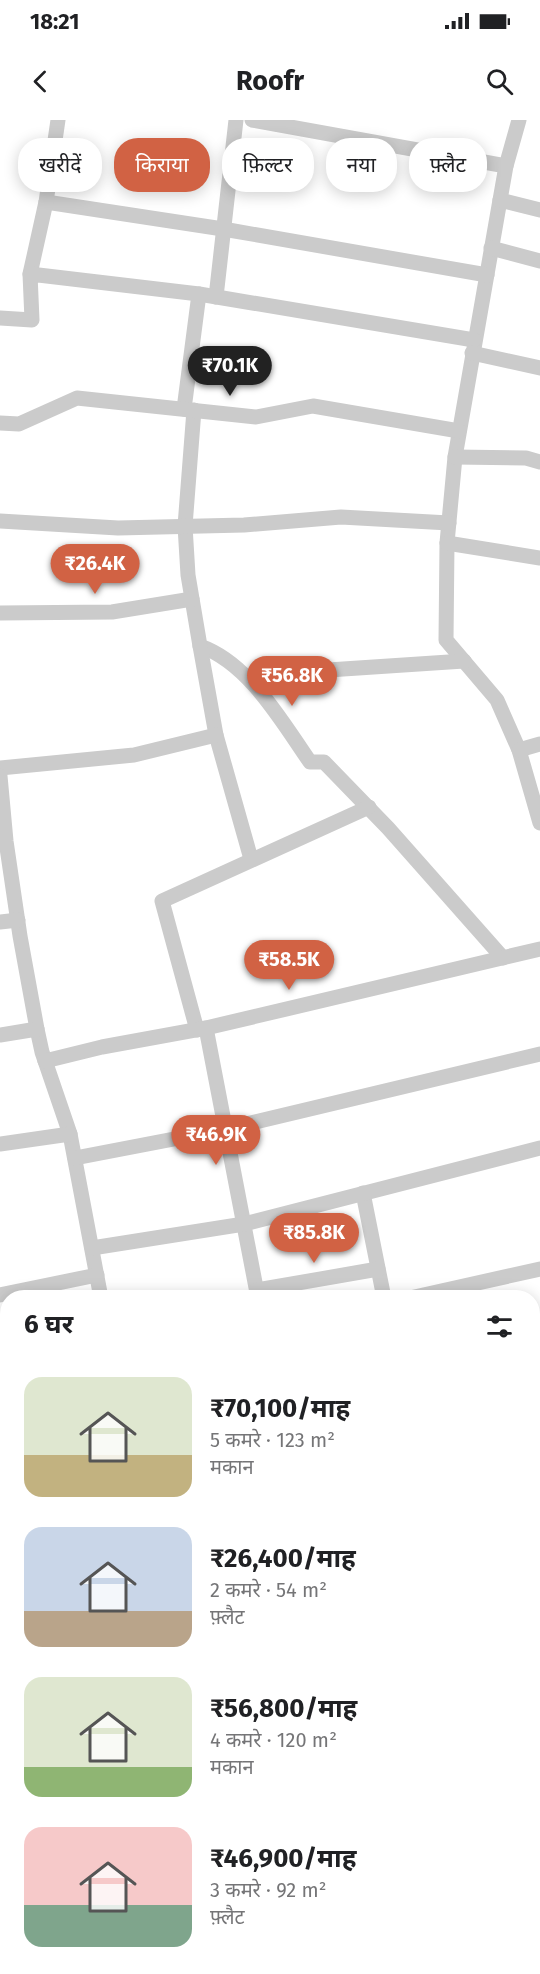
<!DOCTYPE html>
<html lang="hi">
<head>
<meta charset="utf-8">
<style>
	body { margin:0; font-family:"Fira Sans","Noto Sans Devanagari",sans-serif; background:#f6f6f6; color:#202124; height:100vh; display:flex; flex-direction:column; font-size:22px; white-space:nowrap }
	* { box-sizing:border-box; margin:0 }
	p { font-size:20px; color:#757577 }
	.icon { flex:none; width:33px; height:33px; fill:none; stroke:currentColor; stroke-width:2; stroke-linecap:round; stroke-linejoin:round }
	.map { position:relative; flex:1; overflow:hidden }
	.panel { position:absolute; left:0px; top:1170px; width:540px; height:684px; display:flex; flex-direction:column; background:#fff; border-radius:24px 24px 0 0; box-shadow:0 3px 15px #0003 }
	.panel>* { flex:none }
	.hud { position:absolute; left:18px; top:18px; width:504px; height:54px; display:flex; gap:12px }
	.price { position:absolute; translate:-50% -51px; padding:0 14px; border-radius:21px; background:#d16244; color:#fff; font-size:20px; line-height:39px; filter:drop-shadow(0 2px 3px #0008) }
	.price::after { content:''; position:absolute; left:50%; top:36px; width:18px; height:14px; margin-left:-9px; background:inherit; clip-path:polygon(0 0,100% 0,50% 100%) }
	.price.on { background:#222; color:#fff }
	ul { padding:0; list-style:none }
	li { display:flex; align-items:center; gap:18px; height:150px; padding:0 24px }
	li span { display:grid; place-items:center; flex:none; width:168px; height:120px; border-radius:18px; color:#555 }
	li>.icon { margin-inline-start:auto }
	span .icon { width:72px; height:72px; fill:#fffc; stroke-width:1 }
	li b { font-size:26px }
	h2 { display:flex; justify-content:space-between; align-items:center; height:72px; padding:0 24px; font-size:26px }
	.pill { padding:0 21px; border-radius:24px; background:#fff; box-shadow:0 3px 15px #0003; font-size:21px; line-height:54px }
	.pill.on { background:#d16244; color:#fff }
	.status { display:flex; justify-content:space-between; align-items:center; height:42px; padding:0 30px; background:#fff; direction:ltr }
	.status svg { height:16px; fill:currentColor }
	header { display:flex; justify-content:space-between; align-items:center; height:78px; padding:0 24px; background:#fff; font-size:27px; font-weight:700 }
	.map>svg:first-child { display:block }
	.lines { fill:none; stroke-linecap:round; stroke-linejoin:round }
	.minor { stroke:#cbcbcb; stroke-width:15 }
</style>
</head>
<body>
<div class="status"><b>18:21</b><svg viewBox="0 0 49 12"><path d="M0 12V9h3v3zM5 12V6h3v6zM10 12V3h3v9zM15 12V0h3v12zM26 1h20v11H26zM47 4h2v5h-2z"/></svg></div>
<header><svg class="icon" aria-label="back" viewBox="0 0 24 24"><path d="M15 5l-7 7 7 7"/></svg>Roofr<svg class="icon" aria-label="search" viewBox="0 0 24 24"><circle cx="10" cy="10" r="6"/><path d="M15 15l6 6"/></svg></header>
<div class="map">
<svg width="540" height="1854" viewBox="0 0 540 1854">
	<rect width="100%" height="100%" fill="#fff"/>
	<g class="lines">
		<!-- minor -->
		<g class="minor">
			<polyline points="252,0 506,46"/>
			<polyline points="519,0 506,46 500,80 455,337 447,423 446,520 497,580 519,630 540,703"/>
			<polyline points="500,80 540,90"/>
			<polyline points="46,82 223,109 487,155"/>
			<polyline points="491,128 540,141"/>
			<polyline points="30,154 46,82 58,0"/>
			<polyline points="216,177 236,0"/>
			<polyline points="0,198 32,200 30,154 199,174 474,220"/>
			<polyline points="472,233 540,248"/>
			<polyline points="184,289 199,174"/>
			<path d="M 194,290 L 185,406 L 188,455 L 200,526 C 249,543 282,602 310,642 L 324,642 L 388,708 L 503,838"/>
			<polyline points="0,303 19,304 77,278 256,297 313,286 459,311"/>
			<polyline points="455,337 526,338 540,342"/>
			<polyline points="0,401 118,408 244,405 341,397 449,403"/>
			<polyline points="447,423 540,438"/>
			<polyline points="0,493 112,492 192,479"/>
			<polyline points="200,526 216,615 251,739"/>
			<polyline points="254,563 298,552 464,541"/>
			<polyline points="519,630 540,624"/>
			<polyline points="0,648 134,635 216,615"/>
			<polyline points="0,656 6,721 20,816 37,909 42,932 70,1014 101,1178"/>
			<polyline points="0,802 18,800"/>
			<polyline points="206,908 258,1178"/>
			<polyline points="197,910 162,781 369,687"/>
			<polyline points="0,915 37,909"/>
			<polyline points="45,941 102,927 206,908 540,829"/>
			<polyline points="0,1024 70,1014"/>
			<polyline points="75,1038 226,1009 540,934"/>
			<polyline points="363,1073 384,1178"/>
			<polyline points="92,1128 244,1104 540,1028"/>
			<polyline points="257,1170 378,1149"/>
			<polyline points="0,1175 97,1155"/>
			<polyline points="410,1178 540,1149"/>
			<polyline points="532,1256 540,1255"/>
			<polyline points="0,1268 8,1266"/>
			<polyline points="532,1358 540,1357"/>
			<polyline points="0,1361 8,1360"/>
			<polyline points="0,1459 8,1458"/>
			<polyline points="532,1462 540,1461"/>
			<polyline points="532,1572 540,1571"/>
			<polyline points="0,1591 8,1590"/>
			<polyline points="0,1641 8,1640"/>
			<polyline points="532,1683 540,1682"/>
			<polyline points="0,1785 8,1784"/>
			<polyline points="532,1841 536,1854"/>
			<polyline points="227,1846 228,1854"/>
			<polyline points="377,1846 379,1854"/>
			<polyline points="266,1854 331,1846"/>
		</g>
	</g>
</svg>
<b class="price on" style="left:230px;top:277px">₹70.1K</b>
<b class="price" style="left:95px;top:475px">₹26.4K</b>
<b class="price" style="left:292px;top:587px">₹56.8K</b>
<b class="price" style="left:289px;top:871px">₹58.5K</b>
<b class="price" style="left:216px;top:1046px">₹46.9K</b>
<b class="price" style="left:314px;top:1144px">₹85.8K</b>
<div class="hud">
<a class="pill">खरीदें</a>
<a class="pill on">किराया</a>
<a class="pill">फ़िल्टर</a>
<a class="pill">नया</a>
<a class="pill">फ़्लैट</a>
</div>
<section class="panel">
<h2>6 घर<svg class="icon" aria-label="filters" viewBox="0 0 24 24"><path d="M4 7h16M4 17h16"/><circle cx="9" cy="7" r="2"/><circle cx="15" cy="17" r="2"/></svg></h2>
<ul>
<li><span style="background:linear-gradient(#dfe7d0 65%,#c2b280 0)"><svg class="icon" aria-label="home" viewBox="0 0 24 24"><path d="M3 11l9-7 9 7M6 9v11h12V9"/></svg></span><div><b>₹70,100/माह</b><p>5 कमरे · 123 m²</p><p>मकान</p></div></li>
<li><span style="background:linear-gradient(#c9d6e8 70%,#b9a48a 0)"><svg class="icon" aria-label="home" viewBox="0 0 24 24"><path d="M3 11l9-7 9 7M6 9v11h12V9"/></svg></span><div><b>₹26,400/माह</b><p>2 कमरे · 54 m²</p><p>फ़्लैट</p></div></li>
<li><span style="background:linear-gradient(#dfe7d0 75%,#8fb573 0)"><svg class="icon" aria-label="home" viewBox="0 0 24 24"><path d="M3 11l9-7 9 7M6 9v11h12V9"/></svg></span><div><b>₹56,800/माह</b><p>4 कमरे · 120 m²</p><p>मकान</p></div></li>
<li><span style="background:linear-gradient(#f6c9c9 65%,#7fa58c 0)"><svg class="icon" aria-label="home" viewBox="0 0 24 24"><path d="M3 11l9-7 9 7M6 9v11h12V9"/></svg></span><div><b>₹46,900/माह</b><p>3 कमरे · 92 m²</p><p>फ़्लैट</p></div></li>
</ul>
</section>
</div>
</body>
</html>
